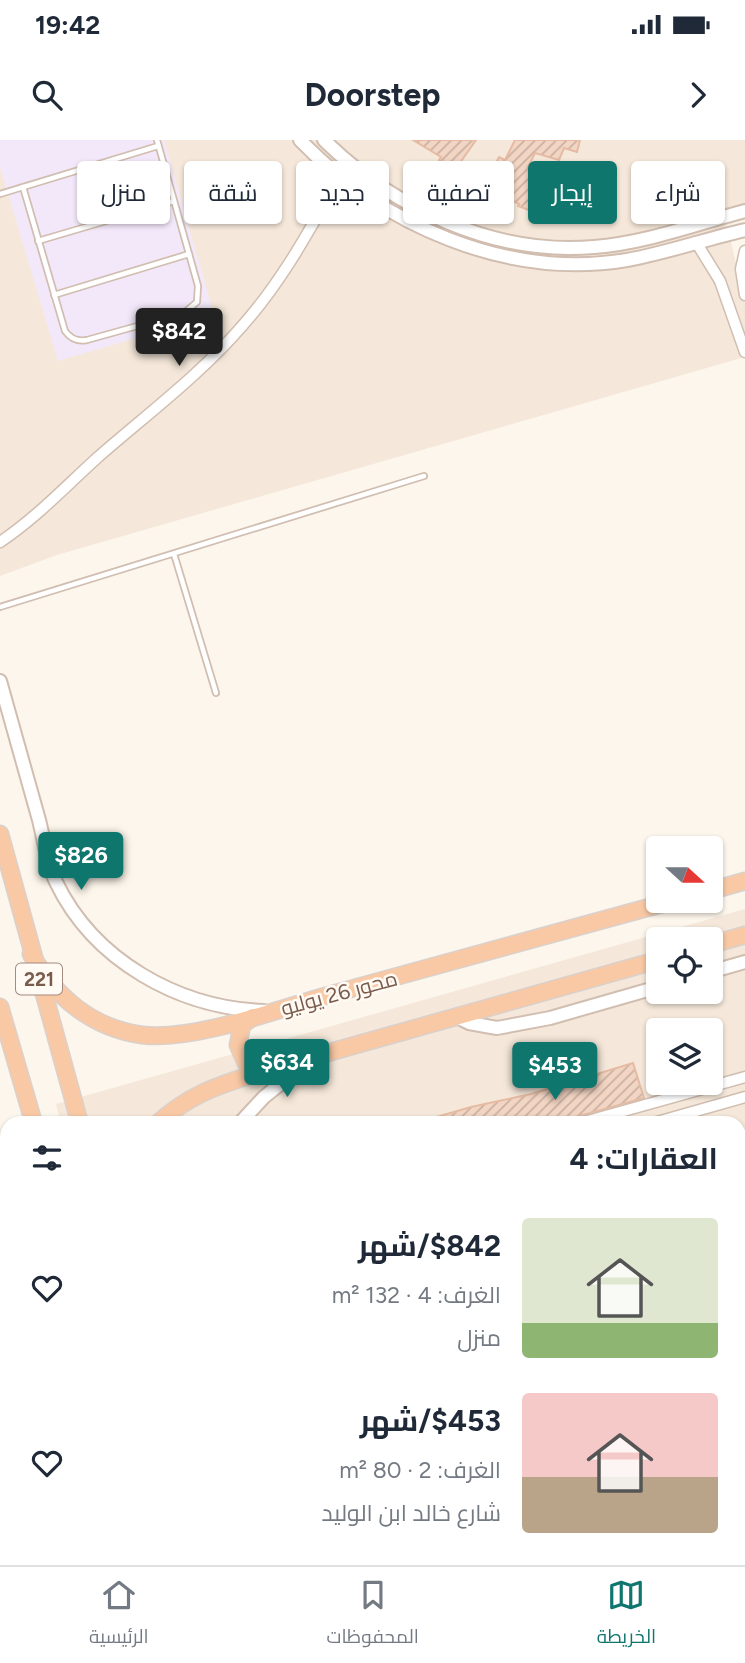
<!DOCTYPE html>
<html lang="ar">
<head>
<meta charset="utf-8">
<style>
	body { margin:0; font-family:Figtree,Cairo,sans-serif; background:#f6f6f7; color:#1f2937; direction:rtl; height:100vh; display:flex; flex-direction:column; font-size:26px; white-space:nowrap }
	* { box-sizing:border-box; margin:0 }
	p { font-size:23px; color:#747a83 }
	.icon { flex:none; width:38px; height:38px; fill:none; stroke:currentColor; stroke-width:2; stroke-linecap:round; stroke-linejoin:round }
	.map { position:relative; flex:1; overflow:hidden; direction:ltr }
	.sheet { position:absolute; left:0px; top:976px; width:746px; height:450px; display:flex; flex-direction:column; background:#fff; border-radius:21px 21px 0 0; box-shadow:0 2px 5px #0004; direction:rtl }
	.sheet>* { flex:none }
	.top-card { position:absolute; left:21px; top:21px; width:704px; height:63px; direction:rtl; display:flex; gap:14px }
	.needle { width:46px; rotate:111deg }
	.fabs { position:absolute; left:646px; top:696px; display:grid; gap:14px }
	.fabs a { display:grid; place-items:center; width:77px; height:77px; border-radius:7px; background:#fff; box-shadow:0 2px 5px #0004; font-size:35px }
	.price { position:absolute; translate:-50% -60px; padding:0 16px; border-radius:7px; background:#0f766e; color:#fff; font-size:23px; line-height:46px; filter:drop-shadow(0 2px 4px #0008) }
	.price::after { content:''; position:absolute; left:50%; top:42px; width:21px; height:16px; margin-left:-10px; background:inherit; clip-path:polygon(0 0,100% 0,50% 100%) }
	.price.active { background:#222; color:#fff }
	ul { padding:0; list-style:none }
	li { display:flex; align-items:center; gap:21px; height:175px; padding:0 28px }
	li span { display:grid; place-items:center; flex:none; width:196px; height:140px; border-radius:7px; color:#555 }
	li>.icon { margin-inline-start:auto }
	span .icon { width:84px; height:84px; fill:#fffc; stroke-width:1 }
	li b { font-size:30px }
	h2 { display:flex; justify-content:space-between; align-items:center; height:84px; padding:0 28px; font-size:30px }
	.chip { padding:0 24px; border-radius:7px; background:#fff; box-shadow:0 2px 5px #0004; font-size:24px; line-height:63px }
	.chip.active { background:#0f766e; color:#fff }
	.status { display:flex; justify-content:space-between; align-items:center; height:49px; padding:0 35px; background:#fff; direction:ltr }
	.status svg { height:19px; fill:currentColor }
	header { display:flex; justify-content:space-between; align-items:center; height:91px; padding:0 28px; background:#fff; font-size:32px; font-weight:700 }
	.tabs { display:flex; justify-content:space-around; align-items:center; height:98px; border-top:2px solid #e0e1e3; background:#fff; font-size:19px; color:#747a83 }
	.tabs a { display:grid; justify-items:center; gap:4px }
	.tabs .active { color:#0f766e }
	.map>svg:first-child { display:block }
	.residential { fill:#f5e8da; fill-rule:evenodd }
	.education { fill:#f3e8fa }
	.building { fill:url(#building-hatch); stroke:#e6bba3; stroke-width:2 }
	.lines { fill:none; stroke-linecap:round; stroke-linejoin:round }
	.service-casing { stroke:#d1beb0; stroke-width:8 }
	.minor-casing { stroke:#d1beb0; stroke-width:13 }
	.tertiary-casing { stroke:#d1beb0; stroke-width:16 }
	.trunk-casing { stroke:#dad1cd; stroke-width:19 }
	.service { stroke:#fff; stroke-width:4.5 }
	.minor { stroke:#fff; stroke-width:10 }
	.tertiary { stroke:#fff; stroke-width:12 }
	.trunk { stroke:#f9c8a4; stroke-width:16 }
	.labels { text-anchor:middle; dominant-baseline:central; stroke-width:5; stroke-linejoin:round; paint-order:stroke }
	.shield { fill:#fffaf3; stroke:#a28b7f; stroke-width:2 }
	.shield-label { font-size:19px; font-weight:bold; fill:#7a5c4d }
	.street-label { font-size:21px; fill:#7a5c4d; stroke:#fffaf3 }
</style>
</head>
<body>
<div class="status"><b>19:42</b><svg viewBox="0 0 49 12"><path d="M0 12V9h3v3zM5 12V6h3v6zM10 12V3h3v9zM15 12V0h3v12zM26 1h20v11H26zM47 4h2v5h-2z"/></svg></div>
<header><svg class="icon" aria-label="forward" viewBox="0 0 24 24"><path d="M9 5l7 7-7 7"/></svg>Doorstep<svg class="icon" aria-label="search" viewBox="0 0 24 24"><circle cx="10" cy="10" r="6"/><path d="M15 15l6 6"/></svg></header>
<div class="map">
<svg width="745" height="1425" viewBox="0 0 745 1425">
	<defs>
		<pattern id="building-hatch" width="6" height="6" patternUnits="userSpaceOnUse" patternTransform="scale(1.75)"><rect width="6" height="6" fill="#f3d5c3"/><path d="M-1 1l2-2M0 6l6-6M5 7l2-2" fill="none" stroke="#cab0a1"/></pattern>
	</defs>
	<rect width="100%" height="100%" fill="#fdf6ec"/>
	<!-- residential -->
	<g class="residential">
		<polygon points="0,0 745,0 745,80 727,85 745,161 745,217 57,415 0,436"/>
		<path d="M 745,769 L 745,1114 L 739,1116 L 738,984 L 61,984 L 56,964 ZM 658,800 L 710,800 L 710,852 L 658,852 ZM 658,891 L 710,891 L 710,943 L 658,943 Z"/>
		<polygon points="745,1352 745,1425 187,1425 186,1419 738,1419 739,1354"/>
	</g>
	<!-- education -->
	<polygon class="education" points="0,0 164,0 214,175 58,221 0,27"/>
	<!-- building -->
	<g class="building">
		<polygon points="413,0 476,0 457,27 439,20 441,17"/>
		<polygon points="515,0 580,0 577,12 564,8 559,20 535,13 527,29 552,39 539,74 518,66 519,64 484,47 499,17 505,20"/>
		<polygon points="566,42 590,48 583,78 557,79"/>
		<polygon points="633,923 644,958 575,977 570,984 424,984 423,981 471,967 531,954"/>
	</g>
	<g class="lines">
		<!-- service casing -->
		<g class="service-casing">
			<g id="service">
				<path d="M 23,47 L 65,191 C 70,198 77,202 87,200 L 184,173 L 197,162 L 198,146 L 157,0"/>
				<polyline points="0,54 158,6"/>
				<polyline points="38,101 174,61"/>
				<polyline points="54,155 189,114"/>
				<polyline points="174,414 216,553"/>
				<polyline points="0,467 424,336"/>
			</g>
		</g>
		<!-- minor casing -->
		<g class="minor-casing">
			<g id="minor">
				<polyline points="696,102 720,141 745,212"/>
				<polyline points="745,111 741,129 745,155"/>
				<path d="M 0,402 C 36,378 65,347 97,318 C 146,275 200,235 243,185 C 283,140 310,89 339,38"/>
				<polyline points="577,984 745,937"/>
				<polyline points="650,984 745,957"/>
				<polyline points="0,1078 7,1084"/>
				<polyline points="738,1094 745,1093"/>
				<polyline points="738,1114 745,1112"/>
				<polyline points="738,1344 745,1342"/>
				<polyline points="442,1419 444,1425"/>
				<polyline points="594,1419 596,1425"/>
				<polyline points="459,1425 479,1419"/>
			</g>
		</g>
		<!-- tertiary casing -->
		<g class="tertiary-casing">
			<g id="tertiary">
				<path d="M 300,0 C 382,85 507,140 627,120 C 666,113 706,99 745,90"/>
				<path d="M 324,0 C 393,68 495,116 594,107 C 646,103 696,84 745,71"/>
				<path d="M 0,541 C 13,587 26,634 39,680 C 44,700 47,723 56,742 C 94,821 179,868 264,871"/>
				<polyline points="710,832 745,822"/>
				<polyline points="455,876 469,883 497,888 550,878 658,847"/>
				<polyline points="239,984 264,957 309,921"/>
				<polyline points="0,1003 7,1028"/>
				<polyline points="115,1419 117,1425"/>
				<polyline points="247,1419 248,1425"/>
			</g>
		</g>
		<!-- trunk casing -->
		<g class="trunk-casing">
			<g id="trunk">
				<polyline points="0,694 80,984"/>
				<polyline points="710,751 745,741"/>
				<polyline points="710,805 745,795"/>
				<path d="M 31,814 C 55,857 92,888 142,895 C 192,901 270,872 318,858 C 436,826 554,794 672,761"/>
				<polyline points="0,867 34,984"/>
				<polyline points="253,877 242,885 238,905 246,923 263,931"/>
				<path d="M 157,984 C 192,952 221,945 263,931 L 658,820"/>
				<polyline points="138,1419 140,1425"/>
				<polyline points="161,1419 163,1425"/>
				<polyline points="204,1419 206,1425"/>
			</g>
		</g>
		<!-- service -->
		<use href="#service" class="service"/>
		<!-- minor -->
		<use href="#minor" class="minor"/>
		<!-- tertiary -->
		<use href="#tertiary" class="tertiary"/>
		<!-- trunk -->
		<use href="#trunk" class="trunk"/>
	</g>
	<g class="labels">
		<!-- shield labels -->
		<rect class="shield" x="16" y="823.5" width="46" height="31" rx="5"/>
		<g class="shield-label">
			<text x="39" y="839">221</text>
		</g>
		<!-- street labels -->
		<g class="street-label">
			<text transform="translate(339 853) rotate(-15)">محور 26 يوليو</text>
		</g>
	</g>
</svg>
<div class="fabs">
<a><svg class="needle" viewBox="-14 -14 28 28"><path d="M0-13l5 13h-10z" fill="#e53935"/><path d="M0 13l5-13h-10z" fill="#747a83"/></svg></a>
<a><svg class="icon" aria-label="locate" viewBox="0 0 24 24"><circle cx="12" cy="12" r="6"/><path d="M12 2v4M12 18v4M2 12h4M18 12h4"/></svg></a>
<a><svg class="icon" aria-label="layers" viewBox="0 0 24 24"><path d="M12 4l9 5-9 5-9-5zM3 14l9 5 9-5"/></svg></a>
</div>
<b class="price active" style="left:179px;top:228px">$842</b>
<b class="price" style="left:81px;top:752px">$826</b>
<b class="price" style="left:287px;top:959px">$634</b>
<b class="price" style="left:555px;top:962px">$453</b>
<div class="top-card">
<a class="chip">شراء</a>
<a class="chip active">إيجار</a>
<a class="chip">تصفية</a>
<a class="chip">جديد</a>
<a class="chip">شقة</a>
<a class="chip">منزل</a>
</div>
<section class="sheet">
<h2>العقارات: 4<svg class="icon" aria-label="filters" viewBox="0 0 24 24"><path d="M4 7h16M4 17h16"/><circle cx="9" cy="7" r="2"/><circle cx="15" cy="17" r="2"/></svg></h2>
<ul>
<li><span style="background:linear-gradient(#dfe7d0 75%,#8fb573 0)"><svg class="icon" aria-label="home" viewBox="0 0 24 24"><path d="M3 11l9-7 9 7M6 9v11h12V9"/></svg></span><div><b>$842/شهر</b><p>الغرف: 4 · 132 m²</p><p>منزل</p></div><svg class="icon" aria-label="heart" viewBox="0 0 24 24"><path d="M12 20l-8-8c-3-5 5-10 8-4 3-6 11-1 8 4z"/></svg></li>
<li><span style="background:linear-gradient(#f6c9c9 60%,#b9a48a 0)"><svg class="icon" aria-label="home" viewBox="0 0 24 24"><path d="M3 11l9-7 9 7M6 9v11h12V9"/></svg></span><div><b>$453/شهر</b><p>الغرف: 2 · 80 m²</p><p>شارع خالد ابن الوليد</p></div><svg class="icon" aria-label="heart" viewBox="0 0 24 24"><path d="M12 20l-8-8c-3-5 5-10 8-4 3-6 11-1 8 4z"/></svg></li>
</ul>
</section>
</div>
<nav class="tabs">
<a class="active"><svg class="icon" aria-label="map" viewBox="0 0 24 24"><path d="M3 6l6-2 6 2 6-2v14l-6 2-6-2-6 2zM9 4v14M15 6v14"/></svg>الخريطة</a>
<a><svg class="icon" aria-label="saved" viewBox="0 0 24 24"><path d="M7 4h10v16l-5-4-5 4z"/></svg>المحفوظات</a>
<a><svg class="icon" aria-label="home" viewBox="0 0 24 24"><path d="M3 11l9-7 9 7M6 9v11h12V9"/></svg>الرئيسية</a>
</nav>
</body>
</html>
